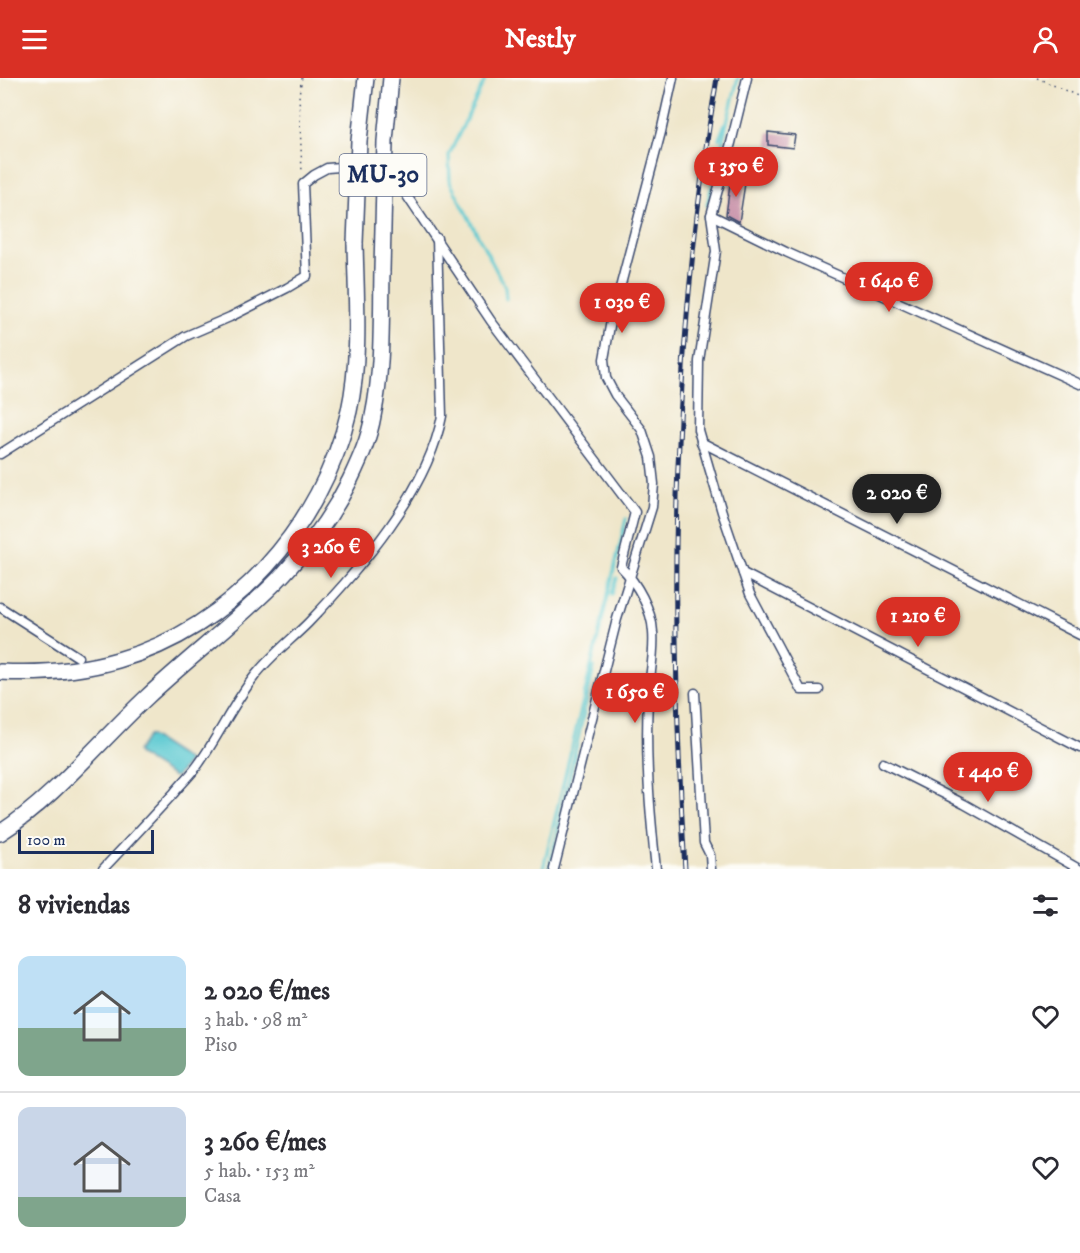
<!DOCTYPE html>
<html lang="es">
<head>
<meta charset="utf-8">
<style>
	body { margin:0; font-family:"IM FELL DW Pica",serif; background:#f2f2f3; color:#2b2b33; height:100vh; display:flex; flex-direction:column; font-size:22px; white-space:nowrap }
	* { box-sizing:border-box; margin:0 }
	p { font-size:20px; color:#7c7c81 }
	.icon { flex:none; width:33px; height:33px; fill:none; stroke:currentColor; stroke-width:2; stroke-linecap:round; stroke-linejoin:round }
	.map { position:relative; height:791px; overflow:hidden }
	.panel { display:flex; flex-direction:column; background:#fff; flex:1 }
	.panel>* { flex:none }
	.scale { position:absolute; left:18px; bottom:15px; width:136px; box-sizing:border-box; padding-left:6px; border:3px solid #1b2f5e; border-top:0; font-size:16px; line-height:21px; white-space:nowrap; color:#1b2f5e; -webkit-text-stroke:4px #fdfcf7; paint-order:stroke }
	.price { position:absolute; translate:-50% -51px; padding:0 14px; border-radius:21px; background:#d93025; color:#fff; font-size:20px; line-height:39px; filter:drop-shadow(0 2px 3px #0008) }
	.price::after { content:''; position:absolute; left:50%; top:36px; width:18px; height:14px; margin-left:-9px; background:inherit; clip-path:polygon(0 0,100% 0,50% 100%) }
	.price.current { background:#222; color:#fff }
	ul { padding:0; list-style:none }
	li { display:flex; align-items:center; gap:18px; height:150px; padding:0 18px }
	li+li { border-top:2px solid #e1e1e2 }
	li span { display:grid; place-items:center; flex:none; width:168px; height:120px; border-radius:12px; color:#555 }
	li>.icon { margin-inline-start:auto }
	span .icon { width:72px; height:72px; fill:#fffc; stroke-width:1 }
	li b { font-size:26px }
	h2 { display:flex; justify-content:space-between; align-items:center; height:72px; padding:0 18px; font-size:26px }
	header { display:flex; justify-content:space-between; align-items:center; height:78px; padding:0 18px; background:#d93025; color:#fff; font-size:27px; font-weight:700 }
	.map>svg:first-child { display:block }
	.water { fill:#5cc9d1; stroke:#3c7c98; stroke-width:1.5 }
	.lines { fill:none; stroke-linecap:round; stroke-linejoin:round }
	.stream { stroke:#5cc9d1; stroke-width:3 }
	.building { fill:#ca95ac }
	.street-casing { stroke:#3b4a6e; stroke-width:11 }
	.highway-casing { stroke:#3b4a6e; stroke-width:18 }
	.path { stroke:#3b4a6e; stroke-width:1.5; stroke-dasharray:1.5 4.5; stroke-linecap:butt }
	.street { stroke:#fff; stroke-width:8 }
	.highway { stroke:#fff; stroke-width:15 }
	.rail-casing { stroke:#1b2f5e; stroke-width:5 }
	.rail { stroke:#fdfcf7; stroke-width:3; stroke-dasharray:9; stroke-linecap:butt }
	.highway-bridge-casing { stroke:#3b4a6e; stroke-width:18; stroke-linecap:butt }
	.highway-bridge { stroke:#fff; stroke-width:15 }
	.labels { text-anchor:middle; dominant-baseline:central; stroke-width:6; stroke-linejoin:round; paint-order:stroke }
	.shield { fill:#fdfcf7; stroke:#5f6c8c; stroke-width:1.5 }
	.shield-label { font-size:24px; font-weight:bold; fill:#1b2f5e }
</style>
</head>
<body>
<header><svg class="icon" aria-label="menu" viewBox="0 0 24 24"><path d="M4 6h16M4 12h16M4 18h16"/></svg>Nestly<svg class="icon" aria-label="person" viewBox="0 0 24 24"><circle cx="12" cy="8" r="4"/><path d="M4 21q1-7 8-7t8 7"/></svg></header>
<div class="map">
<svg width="1080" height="791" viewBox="0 0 1080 791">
	<rect width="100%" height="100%" fill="#fdfcf7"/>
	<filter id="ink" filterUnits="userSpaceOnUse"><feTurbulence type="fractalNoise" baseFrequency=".0167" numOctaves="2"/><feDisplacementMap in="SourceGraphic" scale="12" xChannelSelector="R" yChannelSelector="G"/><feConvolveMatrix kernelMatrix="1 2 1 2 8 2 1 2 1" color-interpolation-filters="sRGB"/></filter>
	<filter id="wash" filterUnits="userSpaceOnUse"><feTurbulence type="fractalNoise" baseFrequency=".008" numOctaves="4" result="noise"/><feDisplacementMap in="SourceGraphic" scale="24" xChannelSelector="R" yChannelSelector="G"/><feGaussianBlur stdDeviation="1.35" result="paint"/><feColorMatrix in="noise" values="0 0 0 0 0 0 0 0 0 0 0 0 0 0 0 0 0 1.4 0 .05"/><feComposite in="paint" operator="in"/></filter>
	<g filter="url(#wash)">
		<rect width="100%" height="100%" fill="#efe6ca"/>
		<!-- water -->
		<polygon class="water" points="149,657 186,681 188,684 177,698 174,699 139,677 137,673"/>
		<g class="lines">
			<!-- stream -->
			<g class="stream">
				<polyline points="486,0 449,77 450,104 505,209 506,221"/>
				<polyline points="719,61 725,45"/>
				<polyline points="707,127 738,0"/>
				<polyline points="612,516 617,500"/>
				<polyline points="543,791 626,441"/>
				<polyline points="549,791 594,589"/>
			</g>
		</g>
		<g id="blocks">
			<!-- building -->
			<g class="building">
				<polygon points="768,54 795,57 793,70 768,67"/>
				<polygon points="731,99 746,99 739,144 726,137"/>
			</g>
		</g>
	</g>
	<g filter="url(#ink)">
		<use href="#blocks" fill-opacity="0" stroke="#3b4a6e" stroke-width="1.5"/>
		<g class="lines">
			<!-- street casing -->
			<g class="street-casing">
				<g id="street">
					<polyline points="747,0 731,65 711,137 716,173 699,283 698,352 722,434 750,516 801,612 819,612"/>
					<polyline points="711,137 786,174 1080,306"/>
					<polyline points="701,364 1080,557"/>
					<path d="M 0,376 L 186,258 L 230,239 L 287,210 L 307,198 L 303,106 L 314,97 L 327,90 L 340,89 L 375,94 L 390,101 L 405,115 L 491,243 L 635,434 L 621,489 C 637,505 652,532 653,554 C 655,576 649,600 648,622 C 645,679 650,735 656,791"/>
					<polyline points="743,495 1080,670"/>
					<polyline points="0,529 78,579"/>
					<polyline points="695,615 704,765 710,777 711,791"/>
					<polyline points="883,685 964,726 1079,791"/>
					<path d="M 103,791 C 127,766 150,741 174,715 C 182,705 193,695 200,684 C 219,657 233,626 254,599 C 269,579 290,563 308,545 C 360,491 428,413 442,338 L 437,160"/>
					<polyline points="554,791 617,541 652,429 654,406 651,379 642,352 615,317 606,300 604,281 610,248 661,54 673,0"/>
				</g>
			</g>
			<!-- highway casing -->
			<g class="highway-casing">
				<g id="highway">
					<path d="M 0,594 C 38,596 80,593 118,582 C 231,551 323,447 349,333 C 361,279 356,220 355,165"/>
					<path d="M 0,755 C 53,721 100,663 147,619 C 223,548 302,499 350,402 C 360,381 369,361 373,338 C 383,291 381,241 382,193"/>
				</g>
			</g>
			<!-- path -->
			<g class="path">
				<polyline points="302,0 299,16 302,95"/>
				<polyline points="1037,0 1080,19"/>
			</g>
			<!-- street -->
			<use href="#street" class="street"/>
			<!-- highway -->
			<use href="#highway" class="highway"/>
			<!-- rail casing -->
			<g class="rail-casing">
				<path id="rail" d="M 685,791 C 668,527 672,261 717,0"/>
			</g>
			<!-- rail -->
			<use href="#rail" class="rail"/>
			<!-- highway-bridge casing -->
			<g class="highway-bridge-casing">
				<g id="highway-bridge">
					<polyline points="355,165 359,63 366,0"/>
					<polyline points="382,193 385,63 391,0"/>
				</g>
			</g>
			<!-- highway-bridge -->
			<use href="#highway-bridge" class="highway-bridge"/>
		</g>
	</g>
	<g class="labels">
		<!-- shield labels -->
		<rect class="shield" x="339.5" y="76" width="87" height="42" rx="4.5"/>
		<g class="shield-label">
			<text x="383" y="97">MU-30</text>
		</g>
	</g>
</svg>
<div class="scale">100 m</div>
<b class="price" style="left:736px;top:120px">1 350 €</b>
<b class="price" style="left:889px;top:235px">1 640 €</b>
<b class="price" style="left:622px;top:256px">1 030 €</b>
<b class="price current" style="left:897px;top:447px">2 020 €</b>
<b class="price" style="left:331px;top:501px">3 260 €</b>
<b class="price" style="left:918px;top:570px">1 210 €</b>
<b class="price" style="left:635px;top:646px">1 650 €</b>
<b class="price" style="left:988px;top:725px">1 440 €</b>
</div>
<section class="panel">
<h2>8 viviendas<svg class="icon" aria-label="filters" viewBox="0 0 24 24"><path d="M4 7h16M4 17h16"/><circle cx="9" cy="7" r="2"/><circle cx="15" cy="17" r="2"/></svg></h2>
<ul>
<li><span style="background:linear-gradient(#bfe0f5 60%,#7fa58c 0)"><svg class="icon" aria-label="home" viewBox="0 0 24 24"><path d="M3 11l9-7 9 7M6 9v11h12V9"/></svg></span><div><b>2 020 €/mes</b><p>3 hab. · 98 m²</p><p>Piso</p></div><svg class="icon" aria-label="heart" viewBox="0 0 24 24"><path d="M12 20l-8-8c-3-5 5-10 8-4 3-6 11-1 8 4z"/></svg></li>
<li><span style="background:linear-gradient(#c9d6e8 75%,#7fa58c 0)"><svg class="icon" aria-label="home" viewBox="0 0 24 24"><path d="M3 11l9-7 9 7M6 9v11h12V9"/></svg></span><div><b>3 260 €/mes</b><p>5 hab. · 153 m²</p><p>Casa</p></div><svg class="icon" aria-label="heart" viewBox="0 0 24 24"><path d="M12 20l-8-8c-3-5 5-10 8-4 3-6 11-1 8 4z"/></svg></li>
</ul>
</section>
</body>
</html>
